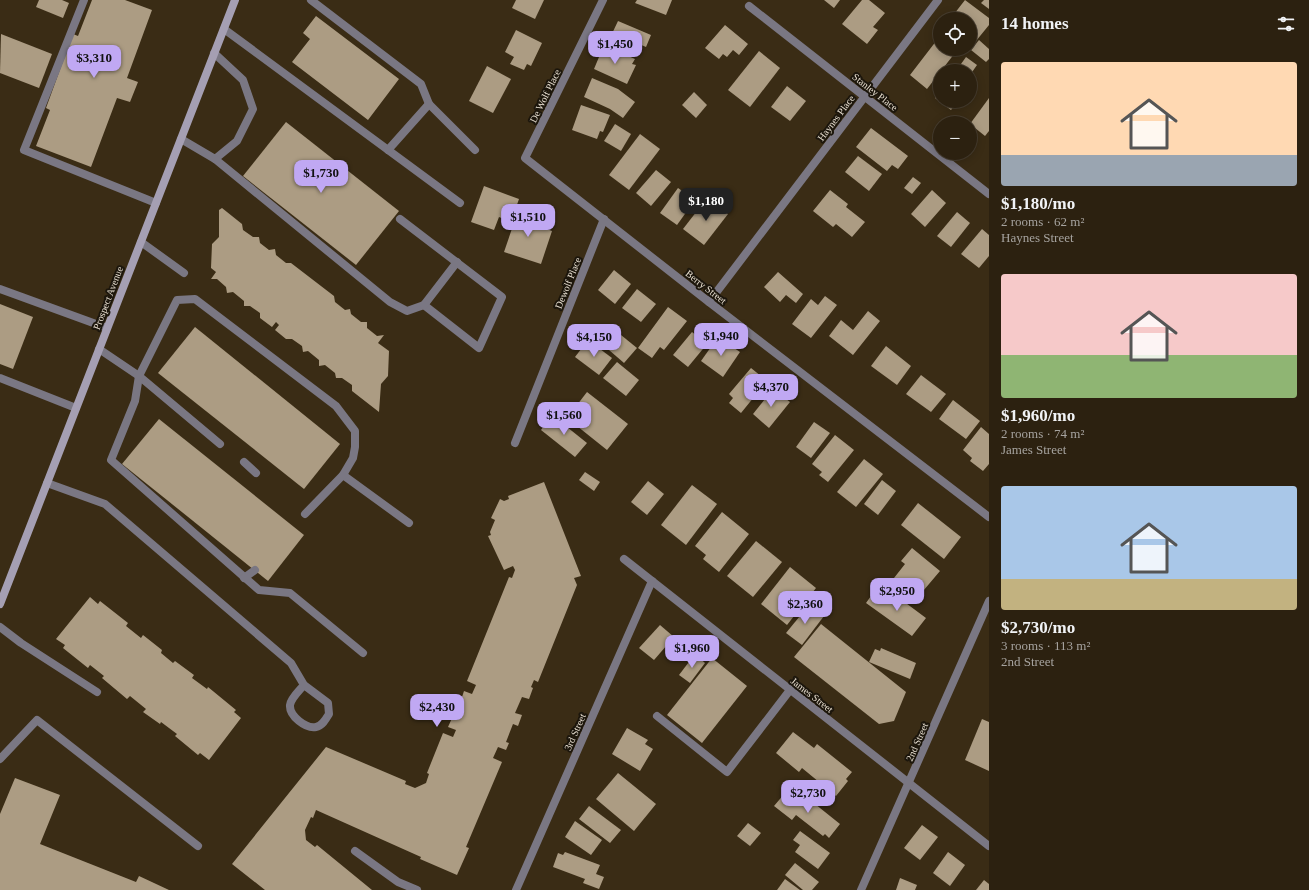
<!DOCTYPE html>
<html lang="en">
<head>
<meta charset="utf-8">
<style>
	body { margin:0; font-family:"Times New Roman",serif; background:#382e1e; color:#f1f3f6; height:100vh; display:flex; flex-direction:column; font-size:15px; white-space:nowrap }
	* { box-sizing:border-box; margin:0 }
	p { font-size:13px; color:#a6a39f }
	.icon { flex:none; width:22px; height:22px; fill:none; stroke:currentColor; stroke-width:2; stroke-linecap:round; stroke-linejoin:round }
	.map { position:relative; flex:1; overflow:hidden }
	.side { display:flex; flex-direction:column; background:#2c2110; width:320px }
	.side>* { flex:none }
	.buttons { position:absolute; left:933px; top:12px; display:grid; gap:8px }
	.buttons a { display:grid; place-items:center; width:44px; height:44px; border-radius:50%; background:#2c2110; box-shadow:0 2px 10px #0003,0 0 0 1px #483e30; font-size:20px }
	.price { position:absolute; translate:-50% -34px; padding:0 9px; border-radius:8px; background:#c0a8f3; color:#111; font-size:13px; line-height:26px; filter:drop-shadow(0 1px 2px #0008) }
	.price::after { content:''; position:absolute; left:50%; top:24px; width:12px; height:9px; margin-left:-6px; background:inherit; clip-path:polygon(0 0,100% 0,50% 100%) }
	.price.active { background:#222; color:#fff }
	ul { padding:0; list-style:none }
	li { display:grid; align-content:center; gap:8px; height:212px; padding:0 12px }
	li span { display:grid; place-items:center; height:124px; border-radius:4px; color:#555 }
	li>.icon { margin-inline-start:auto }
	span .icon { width:72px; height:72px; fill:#fffc; stroke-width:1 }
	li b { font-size:17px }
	h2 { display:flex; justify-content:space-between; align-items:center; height:48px; padding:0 12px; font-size:17px }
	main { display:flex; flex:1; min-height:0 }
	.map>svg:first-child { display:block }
	.building { fill:#ac9c83 }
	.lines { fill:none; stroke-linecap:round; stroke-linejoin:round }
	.lane { stroke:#7a7783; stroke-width:8 }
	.street { stroke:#7a7783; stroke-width:8 }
	.secondary { stroke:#a59fb3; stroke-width:8 }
	.labels { text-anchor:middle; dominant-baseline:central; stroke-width:4; stroke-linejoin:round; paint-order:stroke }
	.street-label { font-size:10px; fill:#e9e0d2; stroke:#1c160c }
</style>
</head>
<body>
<main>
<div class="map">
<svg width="989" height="890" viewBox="0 0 989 890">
	<rect width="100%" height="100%" fill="#3a2c15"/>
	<!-- building -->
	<g class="building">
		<polygon points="39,0 62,0 69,3 63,18 36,7"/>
		<polygon points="92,0 125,0 152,10 127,78 138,82 130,102 117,98 91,167 36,146 50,110 46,108 73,34 78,36"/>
		<polygon points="516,0 544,0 535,19 512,8"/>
		<polygon points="637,0 672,0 666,15 635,3"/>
		<polygon points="824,0 840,0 834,8"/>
		<polygon points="862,0 869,0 885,13 873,27 878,30 867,44 842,24"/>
		<polygon points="965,0 989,18 989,25 976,41 970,36 970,19 951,18"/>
		<polygon points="984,0 989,0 989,9 981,3"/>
		<polygon points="316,16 399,79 368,120 292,62 310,39 303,33"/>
		<polygon points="618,21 651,35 646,47 639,44 636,52 609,40"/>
		<polygon points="725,25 748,44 739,55 733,50 727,57 723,54 719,59 705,48"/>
		<polygon points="516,30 542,43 531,66 527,64 524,70 510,64 514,57 505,52"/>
		<polygon points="1,34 52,54 39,88 0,73"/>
		<polygon points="940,36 940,49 958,49 927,89 910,75"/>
		<polygon points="979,40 989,49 989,59 986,62 971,50"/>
		<polygon points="604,45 635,59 632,64 636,65 627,84 594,69"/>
		<polygon points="759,51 780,68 750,107 728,90"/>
		<polygon points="966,57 977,65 970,75 970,71 956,71"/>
		<polygon points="487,66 511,79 493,113 469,101"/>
		<polygon points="592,78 618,89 635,102 623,118 610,109 584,97"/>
		<polygon points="787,86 806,101 790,121 771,107"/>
		<polygon points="694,92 707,105 696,118 682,105"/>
		<polygon points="940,92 940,101 958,101 951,110 935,98"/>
		<polygon points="989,98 989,131 985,136 970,124"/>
		<polygon points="581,105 610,115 603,132 600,131 597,139 572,130"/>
		<polygon points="286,122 399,211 356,265 243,176"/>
		<polygon points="615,124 631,134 621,151 604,141"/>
		<polygon points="871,128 908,156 898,169 892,165 887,171 856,147"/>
		<polygon points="640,134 660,149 629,190 609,175"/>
		<polygon points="858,156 882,174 869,191 845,172"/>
		<polygon points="656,170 671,182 651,206 636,193"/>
		<polygon points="913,177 921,183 912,194 904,188"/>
		<polygon points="484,186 519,199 511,222 499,217 494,230 471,222"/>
		<polygon points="678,188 695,200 677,225 660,213"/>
		<polygon points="830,190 848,204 846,207 865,222 852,237 836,224 833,227 813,211"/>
		<polygon points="932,190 946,203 925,227 911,214"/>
		<polygon points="707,198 728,214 704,245 683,229"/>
		<polygon points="222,208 242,224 243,230 253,237 259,237 260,243 269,250 275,249 276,255 286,263 291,263 334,296 335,302 345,310 350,309 351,314 361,322 367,322 367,328 377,336 384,335 378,343 389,351 388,376 381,384 379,412 352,391 352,385 342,378 336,378 335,373 325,365 319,366 319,360 308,351 303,352 302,346 292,339 286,339 275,330 279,325 276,322 272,327 260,318 260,313 250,306 244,306 244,301 233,292 227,293 226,287 217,279 211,279 216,272 211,268 212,244 219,237 219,210"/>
		<polygon points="518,211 544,220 541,227 552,231 541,264 504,252"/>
		<polygon points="957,212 970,223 951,247 937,236"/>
		<polygon points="982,229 989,235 989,256 979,268 961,254"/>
		<polygon points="614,270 631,284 615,304 598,290"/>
		<polygon points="778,272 803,294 796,303 786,295 780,302 764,287"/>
		<polygon points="637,289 656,304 641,322 622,308"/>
		<polygon points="825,296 837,305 811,338 792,324 811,299 818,305"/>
		<polygon points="0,304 33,317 13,369 0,364"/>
		<polygon points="668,307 687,321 664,350 660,347 652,358 638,348"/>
		<polygon points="868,311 880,321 853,355 829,336 841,320 853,330"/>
		<polygon points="195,327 340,444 304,489 158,373"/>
		<polygon points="692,332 707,344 688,367 673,355"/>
		<polygon points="621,335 637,348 624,363 609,350"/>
		<polygon points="718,337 740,352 723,377 701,361"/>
		<polygon points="588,340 612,358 599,375 575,357"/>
		<polygon points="886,346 911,366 897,385 871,366"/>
		<polygon points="617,362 639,380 626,396 603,378"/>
		<polygon points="751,368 767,381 741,413 729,403 733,398 729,394"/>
		<polygon points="921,375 946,394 931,412 906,394"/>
		<polygon points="773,389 790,402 769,428 753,414"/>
		<polygon points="587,392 628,424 607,450 567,418"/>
		<polygon points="953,400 980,421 966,439 939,419"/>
		<polygon points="552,415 587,443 575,457 541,430"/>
		<polygon points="159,419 304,535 268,581 122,464"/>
		<polygon points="814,422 830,433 811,458 796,447"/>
		<polygon points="981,427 989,434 989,464 983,471 970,461 972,458 963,450"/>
		<polygon points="835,435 854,450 828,482 819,475 822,472 812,464"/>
		<polygon points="864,459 883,474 856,507 837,492"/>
		<polygon points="585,472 600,482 594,491 579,480"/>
		<polygon points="882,480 896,491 878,515 864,504"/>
		<polygon points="648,481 664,494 647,515 631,502"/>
		<polygon points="544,482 581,576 574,578 577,585 538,682 534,680 531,687 533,688 529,699 522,697 515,713 522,715 518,726 513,724 506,742 509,743 506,750 498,747 493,758 502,762 466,847 469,848 457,875 420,859 421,857 316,810 313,818 311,817 305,830 306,840 315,847 317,845 372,890 265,890 232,864 326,747 406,781 405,784 415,788 426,783 429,774 427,773 443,733 453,737 456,730 448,727 453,716 455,718 464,691 472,694 476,685 467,681 509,577 512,578 515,570 513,566 504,570 488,536 491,535 490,532 495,520 491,518 500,499 504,501 509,499 508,496"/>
		<polygon points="692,485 717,504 686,545 661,525"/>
		<polygon points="918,503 961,537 944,559 901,525"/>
		<polygon points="722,512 749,534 719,572 703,559 706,555 695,546"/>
		<polygon points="756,541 782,562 753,597 727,576"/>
		<polygon points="912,548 940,571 918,597 894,578 905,564 901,561"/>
		<polygon points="790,567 816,588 787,625 761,604"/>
		<polygon points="876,589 892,601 895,595 926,618 912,636 866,603"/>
		<polygon points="90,597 98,604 100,601 128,623 126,626 141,638 143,635 162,650 161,653 173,663 175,661 194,675 192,678 207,689 208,687 236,710 234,712 241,718 209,760 200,753 198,755 175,736 177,734 161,722 160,724 143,712 146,709 130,696 127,699 102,678 104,676 90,665 88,668 63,648 65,645 56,639"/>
		<polygon points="809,605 824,616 802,645 786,633"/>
		<polygon points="821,624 906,692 894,721 879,724 794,657"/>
		<polygon points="660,625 674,637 654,660 639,648"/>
		<polygon points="881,648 916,663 910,679 869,662 875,649 880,651"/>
		<polygon points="695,654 705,663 690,683 679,675"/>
		<polygon points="712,658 747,686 702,743 667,715"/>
		<polygon points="982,719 989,722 989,771 965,760"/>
		<polygon points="627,728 648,740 645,744 653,749 640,771 612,754"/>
		<polygon points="793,732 814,748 817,744 852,772 846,779 848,781 836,796 802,768 799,772 776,753"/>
		<polygon points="618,773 656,804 634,831 596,799"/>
		<polygon points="15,778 60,795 40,844 136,882 139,876 169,890 0,890 0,814"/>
		<polygon points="785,793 798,804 805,796 840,824 829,838 825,834 823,836 796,815 792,820 774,806"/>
		<polygon points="589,806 621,830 610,843 579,819"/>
		<polygon points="575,821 602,840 591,855 565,837"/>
		<polygon points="748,823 761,833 750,846 737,836"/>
		<polygon points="922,825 938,837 920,860 904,848"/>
		<polygon points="800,831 830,853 818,869 795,852 800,845 793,840"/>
		<polygon points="565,852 600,865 596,874 604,877 599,889 583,883 585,879 553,867 558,853 563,855"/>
		<polygon points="948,852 965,865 950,886 933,873"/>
		<polygon points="795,863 819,882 812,890 803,890 785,875"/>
		<polygon points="900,878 917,885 915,890 896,890"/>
		<polygon points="785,879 800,890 777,890"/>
		<polygon points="984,880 989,884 989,890 976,890"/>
	</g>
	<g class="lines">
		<!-- lane -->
		<g class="lane">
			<polyline points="84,0 24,150 156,203"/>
			<polyline points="311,0 421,84 429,104 475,150"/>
			<polyline points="224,29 460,203"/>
			<polyline points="181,139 215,159 237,141 253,109 243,80 214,53"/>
			<polyline points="388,150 429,104"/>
			<polyline points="215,159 390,302 407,311 424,305 479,348 502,297 400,219"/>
			<polyline points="141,242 184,273"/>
			<polyline points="0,289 107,328"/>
			<polyline points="424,305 457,262"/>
			<polyline points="99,349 139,376 220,444"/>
			<polyline points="0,378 76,408"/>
			<polyline points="244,462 256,473"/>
			<polyline points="343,475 409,523"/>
			<path d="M 47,483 L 105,504 L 291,663 L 304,685 L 328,703 L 329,714 C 326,719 322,726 316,727 C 306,729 289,716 290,705 C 291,698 299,691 304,685"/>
			<polyline points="305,514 343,475 353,458 355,447 355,431 336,406 195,299 177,300 139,376 135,401 111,460 259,590 290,593 363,653"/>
			<polyline points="244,578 255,570"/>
			<polyline points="0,627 21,643 97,692"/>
			<polyline points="657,716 727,772 790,690"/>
			<polyline points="0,759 37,720 198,846"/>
			<polyline points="355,851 398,882 417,890"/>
		</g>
		<!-- street -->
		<g class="street">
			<polyline points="603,0 525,158 709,302 989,517"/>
			<polyline points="749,6 989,194"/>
			<polyline points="709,302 938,0"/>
			<polyline points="515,443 604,219"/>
			<polyline points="624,559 989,846"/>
			<polyline points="516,890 652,581"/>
			<polyline points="861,890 989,601"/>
		</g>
		<!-- secondary -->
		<polyline class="secondary" points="0,604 235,0"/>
	</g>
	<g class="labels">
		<!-- street labels -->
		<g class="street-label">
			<text transform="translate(875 92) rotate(38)">Stanley Place</text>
			<text transform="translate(545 96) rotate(-64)">De Wolf Place</text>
			<text transform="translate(836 118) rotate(-53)">Haynes Place</text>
			<text transform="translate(568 283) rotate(-68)">Dewolf Place</text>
			<text transform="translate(706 287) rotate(38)">Berry Street</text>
			<text transform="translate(108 298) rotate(-69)">Prospect Avenue</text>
			<text transform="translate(812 695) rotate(38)">James Street</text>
			<text transform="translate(575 732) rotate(-66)">3rd Street</text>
			<text transform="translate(917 742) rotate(-66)">2nd Street</text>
		</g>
	</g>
</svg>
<div class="buttons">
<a><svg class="icon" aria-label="locate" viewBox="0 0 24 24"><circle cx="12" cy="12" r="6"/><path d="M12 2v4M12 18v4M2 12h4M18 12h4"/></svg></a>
<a>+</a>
<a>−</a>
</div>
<b class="price" style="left:615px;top:65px">$1,450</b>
<b class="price" style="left:94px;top:79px">$3,310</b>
<b class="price" style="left:321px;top:194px">$1,730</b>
<b class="price active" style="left:706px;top:222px">$1,180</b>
<b class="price" style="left:528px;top:238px">$1,510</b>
<b class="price" style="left:721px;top:357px">$1,940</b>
<b class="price" style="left:594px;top:358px">$4,150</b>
<b class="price" style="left:771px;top:408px">$4,370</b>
<b class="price" style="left:564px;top:436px">$1,560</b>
<b class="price" style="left:897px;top:612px">$2,950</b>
<b class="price" style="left:805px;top:625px">$2,360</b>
<b class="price" style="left:692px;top:669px">$1,960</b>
<b class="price" style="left:437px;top:728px">$2,430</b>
<b class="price" style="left:808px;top:814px">$2,730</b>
</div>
<section class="side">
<h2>14 homes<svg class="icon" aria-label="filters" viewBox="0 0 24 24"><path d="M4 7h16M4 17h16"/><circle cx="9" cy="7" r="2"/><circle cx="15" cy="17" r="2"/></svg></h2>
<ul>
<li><span style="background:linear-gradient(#ffd9b3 75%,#9aa5b1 0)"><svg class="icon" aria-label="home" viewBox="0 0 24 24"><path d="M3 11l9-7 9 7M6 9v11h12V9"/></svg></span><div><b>$1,180/mo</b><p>2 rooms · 62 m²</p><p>Haynes Street</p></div></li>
<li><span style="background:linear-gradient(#f6c9c9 65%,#8fb573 0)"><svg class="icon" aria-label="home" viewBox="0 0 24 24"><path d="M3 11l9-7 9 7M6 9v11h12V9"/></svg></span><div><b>$1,960/mo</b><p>2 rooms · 74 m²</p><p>James Street</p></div></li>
<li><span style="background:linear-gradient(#a9c7e8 75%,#c2b280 0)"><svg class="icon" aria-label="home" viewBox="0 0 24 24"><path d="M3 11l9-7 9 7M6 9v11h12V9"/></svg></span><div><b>$2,730/mo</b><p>3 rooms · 113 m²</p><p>2nd Street</p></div></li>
</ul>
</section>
</main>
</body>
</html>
